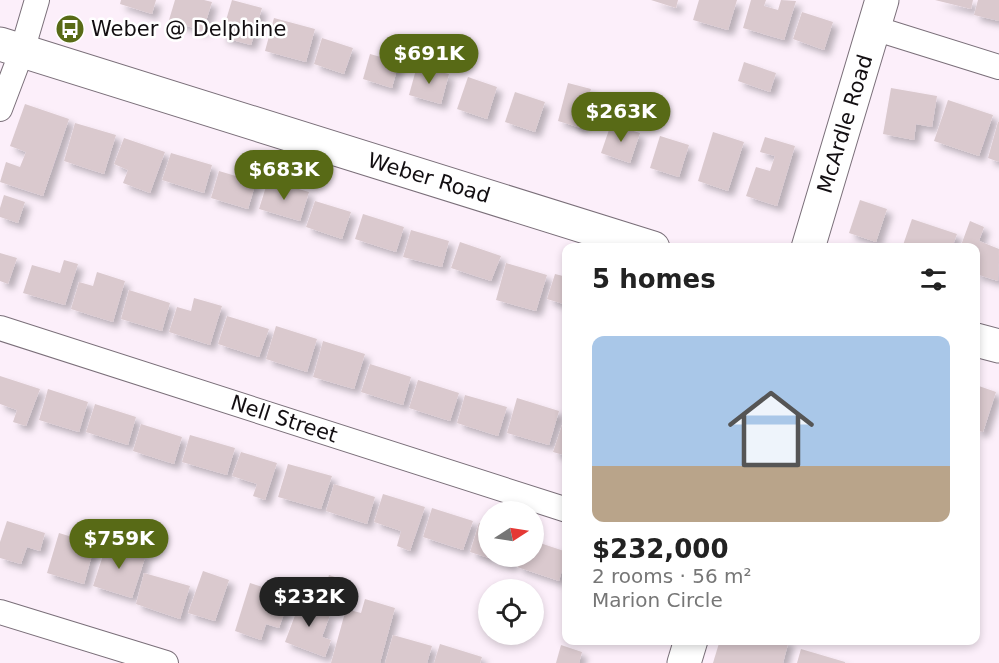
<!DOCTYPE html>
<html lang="en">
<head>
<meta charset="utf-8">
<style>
	body { margin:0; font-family:"DejaVu Sans",sans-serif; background:#f6f6f6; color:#222; height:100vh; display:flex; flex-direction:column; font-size:22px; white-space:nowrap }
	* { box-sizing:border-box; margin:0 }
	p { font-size:20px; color:#767676 }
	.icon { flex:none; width:33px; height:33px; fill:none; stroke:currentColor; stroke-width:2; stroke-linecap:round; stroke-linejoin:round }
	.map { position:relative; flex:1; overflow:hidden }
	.details { position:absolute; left:562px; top:243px; width:418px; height:402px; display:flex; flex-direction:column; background:#fff; border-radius:12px; box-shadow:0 3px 9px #0003 }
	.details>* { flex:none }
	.needle { width:39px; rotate:78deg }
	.fabs { position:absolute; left:478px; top:501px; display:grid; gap:12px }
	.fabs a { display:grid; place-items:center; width:66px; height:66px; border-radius:50%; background:#fff; box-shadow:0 3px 9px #0003; font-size:30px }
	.price { position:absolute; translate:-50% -51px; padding:0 14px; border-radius:21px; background:#586a16; color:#fff; font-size:20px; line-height:39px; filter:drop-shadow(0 2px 3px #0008) }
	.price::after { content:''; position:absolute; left:50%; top:36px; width:18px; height:14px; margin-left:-9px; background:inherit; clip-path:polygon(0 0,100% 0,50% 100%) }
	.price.on { background:#222; color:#fff }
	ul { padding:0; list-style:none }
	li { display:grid; align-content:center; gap:12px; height:318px; padding:0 30px }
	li+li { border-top:2px solid #e0e0e0 }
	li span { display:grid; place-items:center; height:186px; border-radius:12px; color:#555 }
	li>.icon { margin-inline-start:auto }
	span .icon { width:108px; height:108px; fill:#fffc; stroke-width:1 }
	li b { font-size:26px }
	h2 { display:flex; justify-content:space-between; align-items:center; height:72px; padding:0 30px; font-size:26px }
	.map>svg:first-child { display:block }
	.building { fill:#dac9ce; filter:url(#shadow) }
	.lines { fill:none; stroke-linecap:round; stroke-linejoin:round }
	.street-casing { stroke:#7a6f79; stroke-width:26 }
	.secondary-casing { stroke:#7a6f79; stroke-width:35 }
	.street { stroke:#fff; stroke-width:24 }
	.secondary { stroke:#fff; stroke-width:33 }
	.labels { text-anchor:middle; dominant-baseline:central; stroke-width:5; stroke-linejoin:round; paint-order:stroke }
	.poi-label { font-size:21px; fill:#120e11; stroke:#fff; text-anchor:start }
	.street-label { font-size:21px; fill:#120e11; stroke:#fff }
</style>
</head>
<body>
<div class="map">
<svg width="999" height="663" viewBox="0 0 999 663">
	<defs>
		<filter id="shadow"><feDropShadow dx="5.5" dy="5.5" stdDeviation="3" flood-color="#0004"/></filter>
	</defs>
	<rect width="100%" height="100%" fill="#fceffa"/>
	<!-- building -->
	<g class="building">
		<polygon points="121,0 156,0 152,14 120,4"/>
		<polygon points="175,0 204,0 212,2 203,31 169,20"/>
		<polygon points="232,0 262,8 251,45 221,37"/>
		<polygon points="651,0 678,0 676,8"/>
		<polygon points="699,0 737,0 728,30 693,20"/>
		<polygon points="751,0 766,0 764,6 778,10 781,0 796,1 784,40 743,28"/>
		<polygon points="935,0 973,0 971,9"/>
		<polygon points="978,0 999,0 999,21 974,15"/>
		<polygon points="802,12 833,22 824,50 793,39"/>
		<polygon points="274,18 315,29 306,62 265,51"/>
		<polygon points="322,38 353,48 344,74 314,64"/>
		<polygon points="370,54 399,62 392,88 363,79"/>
		<polygon points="744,62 776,73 770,92 738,81"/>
		<polygon points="417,66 449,74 441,104 409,95"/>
		<polygon points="468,77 497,87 487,119 457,109"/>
		<polygon points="568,83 591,89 581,128 558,121"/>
		<polygon points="891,88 937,96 932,127 916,124 914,140 883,134"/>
		<polygon points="515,92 545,102 535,132 505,122"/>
		<polygon points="948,100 993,115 979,156 934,141"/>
		<polygon points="25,104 69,119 43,196 0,182 6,162 20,167 26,152 10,146"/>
		<polygon points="998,122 999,122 999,162 988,158"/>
		<polygon points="75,123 116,135 104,174 64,161"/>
		<polygon points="611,124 640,133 630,163 601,153"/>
		<polygon points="713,132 744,142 728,191 698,181"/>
		<polygon points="660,136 689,145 679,177 650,168"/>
		<polygon points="765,137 795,146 777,206 746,196 756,167 770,171 775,156 760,152"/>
		<polygon points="124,138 165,152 150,193 123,183 128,170 114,164"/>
		<polygon points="171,153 212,165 204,193 162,180"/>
		<polygon points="219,171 256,182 248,209 211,198"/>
		<polygon points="268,180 309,192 300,221 259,209"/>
		<polygon points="4,195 25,202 18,223 0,217 0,208"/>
		<polygon points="860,200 887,209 876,242 849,233"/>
		<polygon points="315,201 351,212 342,239 306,227"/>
		<polygon points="363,214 404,227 396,252 355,239"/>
		<polygon points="912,219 957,234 952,248 902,248"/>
		<polygon points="970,221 984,227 979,241 999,249 998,281 976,274 976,248 960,248"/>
		<polygon points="411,230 449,241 442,267 403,257"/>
		<polygon points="460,242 501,256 491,281 451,268"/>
		<polygon points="0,253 17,258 8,284 0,281"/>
		<polygon points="64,260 78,264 65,305 23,293 32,265 60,273"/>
		<polygon points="506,263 547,275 536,311 496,300"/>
		<polygon points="97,272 125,281 113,322 71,309 79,282 93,286"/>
		<polygon points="555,274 567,277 567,305 547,299"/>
		<polygon points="129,290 170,303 162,331 121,319"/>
		<polygon points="194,298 222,306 210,345 169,332 177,307 191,311"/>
		<polygon points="227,316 269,329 259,357 218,344"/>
		<polygon points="276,326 317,339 307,372 266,359"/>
		<polygon points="323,341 365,354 354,389 313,377"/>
		<polygon points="370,364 411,377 403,405 361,392"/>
		<polygon points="0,376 40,389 26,426 13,422 17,410 0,404"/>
		<polygon points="418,380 459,393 450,421 409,408"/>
		<polygon points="976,385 996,392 983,432 976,430"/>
		<polygon points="48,389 88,402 79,432 39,420"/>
		<polygon points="465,395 507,407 498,436 457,423"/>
		<polygon points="517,398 559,411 549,445 507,433"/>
		<polygon points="95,404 136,417 128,445 86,432"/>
		<polygon points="141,424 182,437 174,464 133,451"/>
		<polygon points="562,425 567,426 567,456 553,452"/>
		<polygon points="190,435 235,448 227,475 182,462"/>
		<polygon points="241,452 277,463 265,500 253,496 257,484 232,476"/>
		<polygon points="288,464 332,476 321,509 278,497"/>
		<polygon points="334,484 375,497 367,524 326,511"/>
		<polygon points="383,494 425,507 410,551 397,546 401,531 374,522"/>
		<polygon points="432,508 473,521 463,550 423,537"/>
		<polygon points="7,521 45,533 40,551 27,547 21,564 0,558 0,542"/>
		<polygon points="479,523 489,526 489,556 514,556 511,565 470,552"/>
		<polygon points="59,533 95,544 84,584 47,573"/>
		<polygon points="534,541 567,552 559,581 517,567 521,556 534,556"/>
		<polygon points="107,543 146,555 132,598 93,586"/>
		<polygon points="203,571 229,580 215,621 188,613"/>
		<polygon points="144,573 190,586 180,619 136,604"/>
		<polygon points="329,575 350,582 343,605 321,599"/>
		<polygon points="250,583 290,596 279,628 266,624 261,640 235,631"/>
		<polygon points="303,594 318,599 314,609 330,615 322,637 331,640 325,657 285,642"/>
		<polygon points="365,599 395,608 380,663 331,663 346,609 361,613"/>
		<polygon points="393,635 432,646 427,663 385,663"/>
		<polygon points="720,640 789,640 783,663 713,663"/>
		<polygon points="440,644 482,657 480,663 434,663"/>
		<polygon points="561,645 582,652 579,663 556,663"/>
		<polygon points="801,649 845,662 845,663 797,663"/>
	</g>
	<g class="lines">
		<!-- street casing -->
		<g class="street-casing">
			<g id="street">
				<polyline points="874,28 999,67"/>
				<polyline points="0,109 22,51 37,0"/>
				<polyline points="0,328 567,510"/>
				<polyline points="0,612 166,663"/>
			</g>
		</g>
		<!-- secondary casing -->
		<g class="secondary-casing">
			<g id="secondary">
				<polyline points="0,44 653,248"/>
				<polyline points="808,248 882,0"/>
				<polyline points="976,340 999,346"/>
				<polyline points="684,663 691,640"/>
			</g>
		</g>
		<!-- street -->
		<use href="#street" class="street"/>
		<!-- secondary -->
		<use href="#secondary" class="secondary"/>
	</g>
	<!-- icons -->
	<defs>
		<g id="bus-disc" transform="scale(1.5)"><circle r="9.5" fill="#586a16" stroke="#fff"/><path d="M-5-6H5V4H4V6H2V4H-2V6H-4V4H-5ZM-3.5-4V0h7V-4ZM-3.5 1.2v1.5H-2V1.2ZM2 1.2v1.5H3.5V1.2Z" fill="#fff"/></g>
	</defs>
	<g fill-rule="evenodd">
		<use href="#bus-disc" x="70" y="29"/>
	</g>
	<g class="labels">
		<!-- poi labels -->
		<g class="poi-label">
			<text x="91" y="29">Weber @ Delphine</text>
		</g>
		<!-- street labels -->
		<g class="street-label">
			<text transform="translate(845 124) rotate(-73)">McArdle Road</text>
			<text transform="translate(429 178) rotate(17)">Weber Road</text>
			<text transform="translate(284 419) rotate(18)">Nell Street</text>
		</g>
	</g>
</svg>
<div class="fabs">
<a><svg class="needle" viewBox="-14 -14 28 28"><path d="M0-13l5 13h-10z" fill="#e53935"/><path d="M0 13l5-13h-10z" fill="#767676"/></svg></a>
<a><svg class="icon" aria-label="locate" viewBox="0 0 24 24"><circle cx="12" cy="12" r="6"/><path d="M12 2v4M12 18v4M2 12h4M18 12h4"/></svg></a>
</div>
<b class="price" style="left:429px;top:85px">$691K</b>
<b class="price" style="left:621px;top:143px">$263K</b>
<b class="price" style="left:284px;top:201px">$683K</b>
<b class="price" style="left:119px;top:570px">$759K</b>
<b class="price on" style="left:309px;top:628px">$232K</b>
<section class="details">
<h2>5 homes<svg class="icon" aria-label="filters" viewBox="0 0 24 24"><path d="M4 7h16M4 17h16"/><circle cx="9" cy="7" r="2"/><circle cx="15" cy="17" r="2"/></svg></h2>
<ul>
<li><span style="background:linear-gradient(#a9c7e8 70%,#b9a48a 0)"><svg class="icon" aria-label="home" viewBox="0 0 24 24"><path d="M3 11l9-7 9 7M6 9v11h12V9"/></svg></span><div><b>$232,000</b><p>2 rooms · 56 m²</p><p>Marion Circle</p></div></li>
</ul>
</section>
</div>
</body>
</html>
